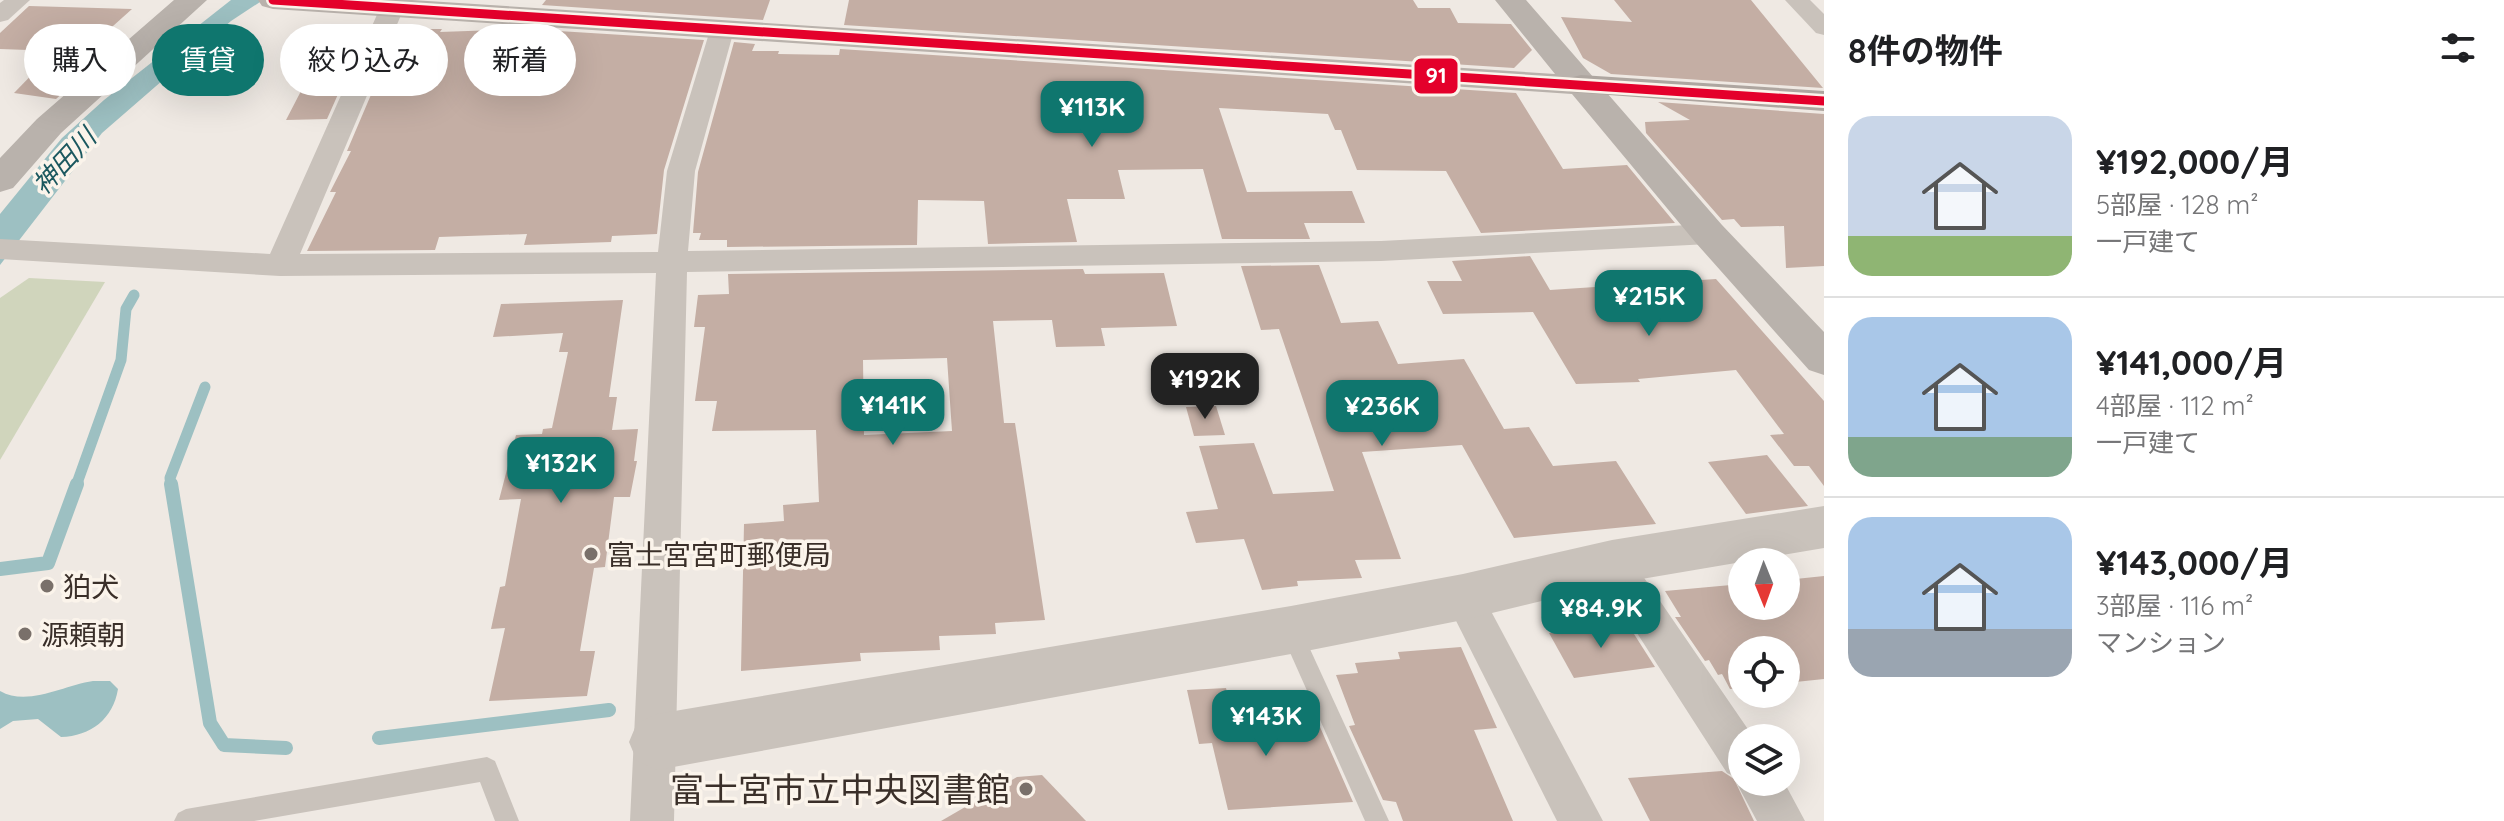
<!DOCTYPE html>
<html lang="ja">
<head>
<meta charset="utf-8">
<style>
	body { margin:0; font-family:Quicksand,"Noto Sans JP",sans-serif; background:#f2f2f2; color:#202124; height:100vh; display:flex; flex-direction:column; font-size:30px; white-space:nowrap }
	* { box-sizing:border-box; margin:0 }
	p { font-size:26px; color:#757577 }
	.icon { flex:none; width:44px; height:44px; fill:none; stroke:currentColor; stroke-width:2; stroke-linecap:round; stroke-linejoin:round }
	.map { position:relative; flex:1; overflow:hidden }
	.sheet { display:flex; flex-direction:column; background:#fff; width:680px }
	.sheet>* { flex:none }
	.top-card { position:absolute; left:24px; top:24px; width:760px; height:72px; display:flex; gap:16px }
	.needle { width:52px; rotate:179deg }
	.controls { position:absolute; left:1728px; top:548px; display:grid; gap:16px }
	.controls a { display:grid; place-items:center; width:72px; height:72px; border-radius:50%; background:#fff; box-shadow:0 8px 32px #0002; font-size:40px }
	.price { position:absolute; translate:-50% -68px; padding:0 18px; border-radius:16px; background:#0f766e; color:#fff; font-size:26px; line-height:52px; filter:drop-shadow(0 2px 4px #0008) }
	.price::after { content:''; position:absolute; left:50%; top:48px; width:24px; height:18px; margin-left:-12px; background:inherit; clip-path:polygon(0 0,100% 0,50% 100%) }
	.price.on { background:#222; color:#fff }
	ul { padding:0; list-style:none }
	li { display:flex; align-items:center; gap:24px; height:200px; padding:0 24px }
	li+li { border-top:2px solid #e0e0e0 }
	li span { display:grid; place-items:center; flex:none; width:224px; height:160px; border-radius:24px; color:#555 }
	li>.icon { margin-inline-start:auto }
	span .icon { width:96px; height:96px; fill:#fffc; stroke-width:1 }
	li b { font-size:34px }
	h2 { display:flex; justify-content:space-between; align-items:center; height:96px; padding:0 24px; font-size:34px }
	.pill { padding:0 28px; border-radius:36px; background:#fff; box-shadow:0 8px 32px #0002; font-size:28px; line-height:72px }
	.pill.on { background:#0f766e; color:#fff }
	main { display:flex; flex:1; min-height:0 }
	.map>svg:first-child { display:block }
	.green { fill:#d0d5bc }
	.water { fill:#9dc0c2 }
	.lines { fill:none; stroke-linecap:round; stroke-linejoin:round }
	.stream-far1 { stroke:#9dc0c2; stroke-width:11 }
	.stream { stroke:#9dc0c2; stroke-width:14 }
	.building { fill:#c4aea4; fill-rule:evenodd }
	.service { fill:#c9c2bb; fill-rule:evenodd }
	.minor { fill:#c9c2bb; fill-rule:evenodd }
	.tertiary { fill:#c9c2bb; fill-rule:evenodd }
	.secondary { fill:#b9b2ac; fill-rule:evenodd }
	.primary { fill:#aea6a0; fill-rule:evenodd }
	.bus-1-casing { stroke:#fbf4eb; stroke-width:14 }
	.bus-1 { stroke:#e4002b; stroke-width:9 }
	.poi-dot { fill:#79706a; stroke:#fbf4eb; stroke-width:3 }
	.labels { text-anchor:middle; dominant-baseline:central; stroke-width:7; stroke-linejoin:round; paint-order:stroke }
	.far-water-label { font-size:26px; font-style:italic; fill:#1b585f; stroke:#fbf4eb }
	.poi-label { font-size:28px; fill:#3a2f29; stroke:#fbf4eb; text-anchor:start }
	.near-poi-label { font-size:34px; fill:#3a2f29; stroke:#fbf4eb; text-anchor:end }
	.line-badge { stroke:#fbf4eb; stroke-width:3 }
	.badge-label { font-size:22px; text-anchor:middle; font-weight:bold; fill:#fff }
</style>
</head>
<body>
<main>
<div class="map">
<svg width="1824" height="821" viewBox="0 0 1824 821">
	<rect width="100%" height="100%" fill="#efe9e3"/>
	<!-- green -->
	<polygon class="green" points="29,278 105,282 0,460 0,298"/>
	<!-- water -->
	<g class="water">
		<polygon points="231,0 263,0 231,21 102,133 0,265 0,214 62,138 104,100"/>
		<path d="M 93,681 L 110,681 L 118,689 C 113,719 91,736 61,737 L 38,719 L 13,721 L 0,729 L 0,691 C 28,707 64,685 93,681 Z"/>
	</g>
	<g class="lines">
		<!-- stream-far1 -->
		<g class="stream-far1">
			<polyline points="76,486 121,360 126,309 134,295"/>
			<polyline points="171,486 170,478 205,387"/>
		</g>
		<!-- stream -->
		<g class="stream">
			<polyline points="171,484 210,723 224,745 286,748"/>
			<polyline points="0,569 48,563 77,484"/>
			<polyline points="379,738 609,710"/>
		</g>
	</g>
	<!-- building -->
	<g class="building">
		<polygon points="546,0 770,0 763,20 542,5"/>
		<polygon points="849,0 1413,0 1418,8 1450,8 1458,23 1511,24 1532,50 1514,68 844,25"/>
		<polygon points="1614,0 1751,0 1823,88 1611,74 1583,58 1561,17 1632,22"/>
		<polygon points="29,6 132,9 84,52 0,49 0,33"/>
		<polygon points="340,29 367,29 327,119 286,120 329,37 334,37"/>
		<polygon points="399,29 442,29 440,32 526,29 704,40 664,170 657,234 612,236 611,242 524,245 527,234 439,237 435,250 307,251 336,192 330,192 351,151 347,151"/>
		<polygon points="734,42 755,44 752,51 779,51 778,54 839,55 840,49 1516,93 1563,169 1627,165 1675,223 1481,233 1446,171 1357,170 1341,130 1335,130 1328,114 1219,108 1247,192 1352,191 1365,223 1304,223 1310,239 1222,239 1203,169 1118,170 1125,199 1067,199 1077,242 988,244 984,201 918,200 917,245 727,247 727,240 699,240 701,233 693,233 698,172"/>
		<polygon points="51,55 98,62 56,99 14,93"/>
		<polygon points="1658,102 1824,114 1824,266 1786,268 1784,226 1741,227 1734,219 1722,220 1646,133 1645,122 1690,120"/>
		<polygon points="1530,256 1550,290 1716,279 1824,401 1824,486 1809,466 1794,466 1770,435 1784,434 1736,370 1638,379 1640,382 1576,384 1533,312 1443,314 1427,281 1462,281 1452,261"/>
		<polygon points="1319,265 1341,323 1378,321 1398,364 1464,359 1504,429 1529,427 1553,466 1616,461 1656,524 1514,538 1462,445 1362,452 1401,559 1355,560 1362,578 1297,581 1298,586 1262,590 1244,539 1196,543 1186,512 1218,509 1199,446 1254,443 1273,494 1334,491 1279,329 1261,330 1241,266"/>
		<path d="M 1083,269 L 1085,274 L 1164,273 L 1177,326 L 1101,328 L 1105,346 L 1056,347 L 1052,320 L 993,321 L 1004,423 L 1015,423 L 1045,620 L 995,623 L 996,634 L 939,636 L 940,650 L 860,653 L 861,661 L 741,671 L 744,524 L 784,521 L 783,505 L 819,502 L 816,430 L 712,431 L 717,401 L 695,401 L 705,327 L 694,327 L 698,295 L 729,294 L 728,274 ZM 947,358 L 952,431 L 864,435 L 863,360 Z"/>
		<polygon points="623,300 609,397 617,397 612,430 638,429 634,461 637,461 630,497 614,497 605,567 594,568 580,651 595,651 587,696 489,701 505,628 491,629 500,587 505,586 521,499 499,500 516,435 542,434 543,429 552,428 568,352 559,352 563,333 493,337 501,304"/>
		<polygon points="1216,406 1225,435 1194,436 1186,407"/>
		<polygon points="1767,455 1808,506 1746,514 1708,462"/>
		<polygon points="1824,576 1824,679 1786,683 1786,650 1742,650 1742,688 1730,689 1722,674 1718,675 1709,660 1705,661 1675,617 1681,617 1665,591 1742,584 1742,606 1786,606 1786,580"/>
		<polygon points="1627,623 1655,667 1574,678 1549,633"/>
		<polygon points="1461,647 1497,728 1474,730 1513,821 1403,821 1396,802 1383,800 1349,726 1355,725 1336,675 1358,673 1355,663 1400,659 1398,652"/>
		<polygon points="1226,688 1234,720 1282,717 1285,729 1320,727 1353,802 1228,810 1212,743 1199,744 1187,690"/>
		<polygon points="1722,771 1734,779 1754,821 1650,821 1628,778"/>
		<polygon points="1042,775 1086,821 941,821 1017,777"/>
	</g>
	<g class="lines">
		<!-- service -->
		<g class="service">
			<polygon points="1291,620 1298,623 1389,821 1365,821 1280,630 1284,623"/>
			<polygon points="487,757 495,761 519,821 495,821 480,782 254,821 174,821 178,813 186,809"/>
		</g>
		<!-- minor -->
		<g class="minor">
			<polygon points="4,0 30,0 8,20 0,22 0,3"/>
			<polygon points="1785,0 1810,0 1824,14 1824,35 1816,33"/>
			<polygon points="392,1 400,3 404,8 300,254 658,252 667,171 710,30 714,25 730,25 734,30 695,171 688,251 1381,241 1709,224 1719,227 1724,234 1719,241 1709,244 1381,261 687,272 674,821 630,821 656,273 280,276 0,259 0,239 270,254 380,8 384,3"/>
			<polygon points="1612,545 1625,550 1754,738 1742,738 1742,782 1784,782 1805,821 1757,821 1736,782 1738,778 1727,773 1599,574 1593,562 1599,550"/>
			<polygon points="1463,579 1477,585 1603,821 1557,821 1444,597 1449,585"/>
		</g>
		<!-- tertiary -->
		<polygon class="tertiary" points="1824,506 1824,548 1612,584 1463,620 1291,654 657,770 637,761 629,742 637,723 657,714 1291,606 1463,574 1612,540"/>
		<!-- secondary -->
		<g class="secondary">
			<polygon points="174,0 207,0 61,133 13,188 0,192 0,158 37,119"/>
			<polygon points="258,0 412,0 1555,74 1495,0 1526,0 1722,225 1824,332 1824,375 1809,370 1696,243 1572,94 273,9 262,6"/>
		</g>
		<!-- primary -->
		<polygon class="primary" points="1581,75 1824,91 1824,111 1569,92 1565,85 1569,78"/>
		<!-- bus-1 casing -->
		<g class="bus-1-casing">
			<polyline id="bus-1" points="273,0 1824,101"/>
		</g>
		<!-- bus-1 -->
		<use href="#bus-1" class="bus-1"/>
	</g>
	<!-- markers -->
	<g class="poi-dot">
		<circle cx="591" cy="554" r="8"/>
		<circle cx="47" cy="586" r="8"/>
		<circle cx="25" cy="634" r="8"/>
		<circle cx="1026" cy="789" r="8"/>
	</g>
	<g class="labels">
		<!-- far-water labels -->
		<g class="far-water-label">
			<text transform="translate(64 161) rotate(-47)">神田川</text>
		</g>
		<!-- poi labels -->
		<g class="poi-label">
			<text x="607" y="554">富士宮宮町郵便局</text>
			<text x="63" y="586">狛犬</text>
			<text x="41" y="634">源頼朝</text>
		</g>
		<!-- near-poi labels -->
		<g class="near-poi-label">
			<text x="1010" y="789">富士宮市立中央図書館</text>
		</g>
	</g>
	<rect class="line-badge" x="1413" y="57" width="46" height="38" rx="8" fill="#e4002b"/>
	<g class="badge-label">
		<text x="1436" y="83">91</text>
	</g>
</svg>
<div class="controls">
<a><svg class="needle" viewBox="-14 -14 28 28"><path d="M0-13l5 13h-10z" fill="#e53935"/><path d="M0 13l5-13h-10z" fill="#757577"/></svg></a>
<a><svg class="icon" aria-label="locate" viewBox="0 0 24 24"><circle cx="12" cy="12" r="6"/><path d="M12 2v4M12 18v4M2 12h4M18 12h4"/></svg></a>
<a><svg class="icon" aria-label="layers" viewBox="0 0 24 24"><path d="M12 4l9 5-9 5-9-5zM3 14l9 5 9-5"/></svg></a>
</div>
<b class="price" style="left:1092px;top:149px">¥113K</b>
<b class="price" style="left:1649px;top:338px">¥215K</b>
<b class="price on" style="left:1205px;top:421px">¥192K</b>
<b class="price" style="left:893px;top:447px">¥141K</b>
<b class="price" style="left:1382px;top:448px">¥236K</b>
<b class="price" style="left:561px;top:505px">¥132K</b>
<b class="price" style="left:1601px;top:650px">¥84.9K</b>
<b class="price" style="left:1266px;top:758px">¥143K</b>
<div class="top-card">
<a class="pill">購入</a>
<a class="pill on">賃貸</a>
<a class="pill">絞り込み</a>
<a class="pill">新着</a>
</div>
</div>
<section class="sheet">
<h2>8件の物件<svg class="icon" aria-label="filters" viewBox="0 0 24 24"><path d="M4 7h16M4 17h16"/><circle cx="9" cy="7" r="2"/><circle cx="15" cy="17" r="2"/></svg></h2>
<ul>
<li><span style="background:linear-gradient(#c9d6e8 75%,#8fb573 0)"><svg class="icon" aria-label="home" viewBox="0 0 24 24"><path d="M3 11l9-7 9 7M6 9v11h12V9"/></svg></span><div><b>¥192,000/月</b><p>5部屋 · 128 m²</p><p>一戸建て</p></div></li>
<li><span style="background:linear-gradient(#a9c7e8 75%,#7fa58c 0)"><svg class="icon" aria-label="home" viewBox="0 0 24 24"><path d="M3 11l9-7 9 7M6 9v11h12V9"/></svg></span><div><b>¥141,000/月</b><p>4部屋 · 112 m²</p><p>一戸建て</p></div></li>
<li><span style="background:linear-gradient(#a9c7e8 70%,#9aa5b1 0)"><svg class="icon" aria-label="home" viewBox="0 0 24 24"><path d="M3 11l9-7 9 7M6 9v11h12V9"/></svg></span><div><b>¥143,000/月</b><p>3部屋 · 116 m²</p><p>マンション</p></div></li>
</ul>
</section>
</main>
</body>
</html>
